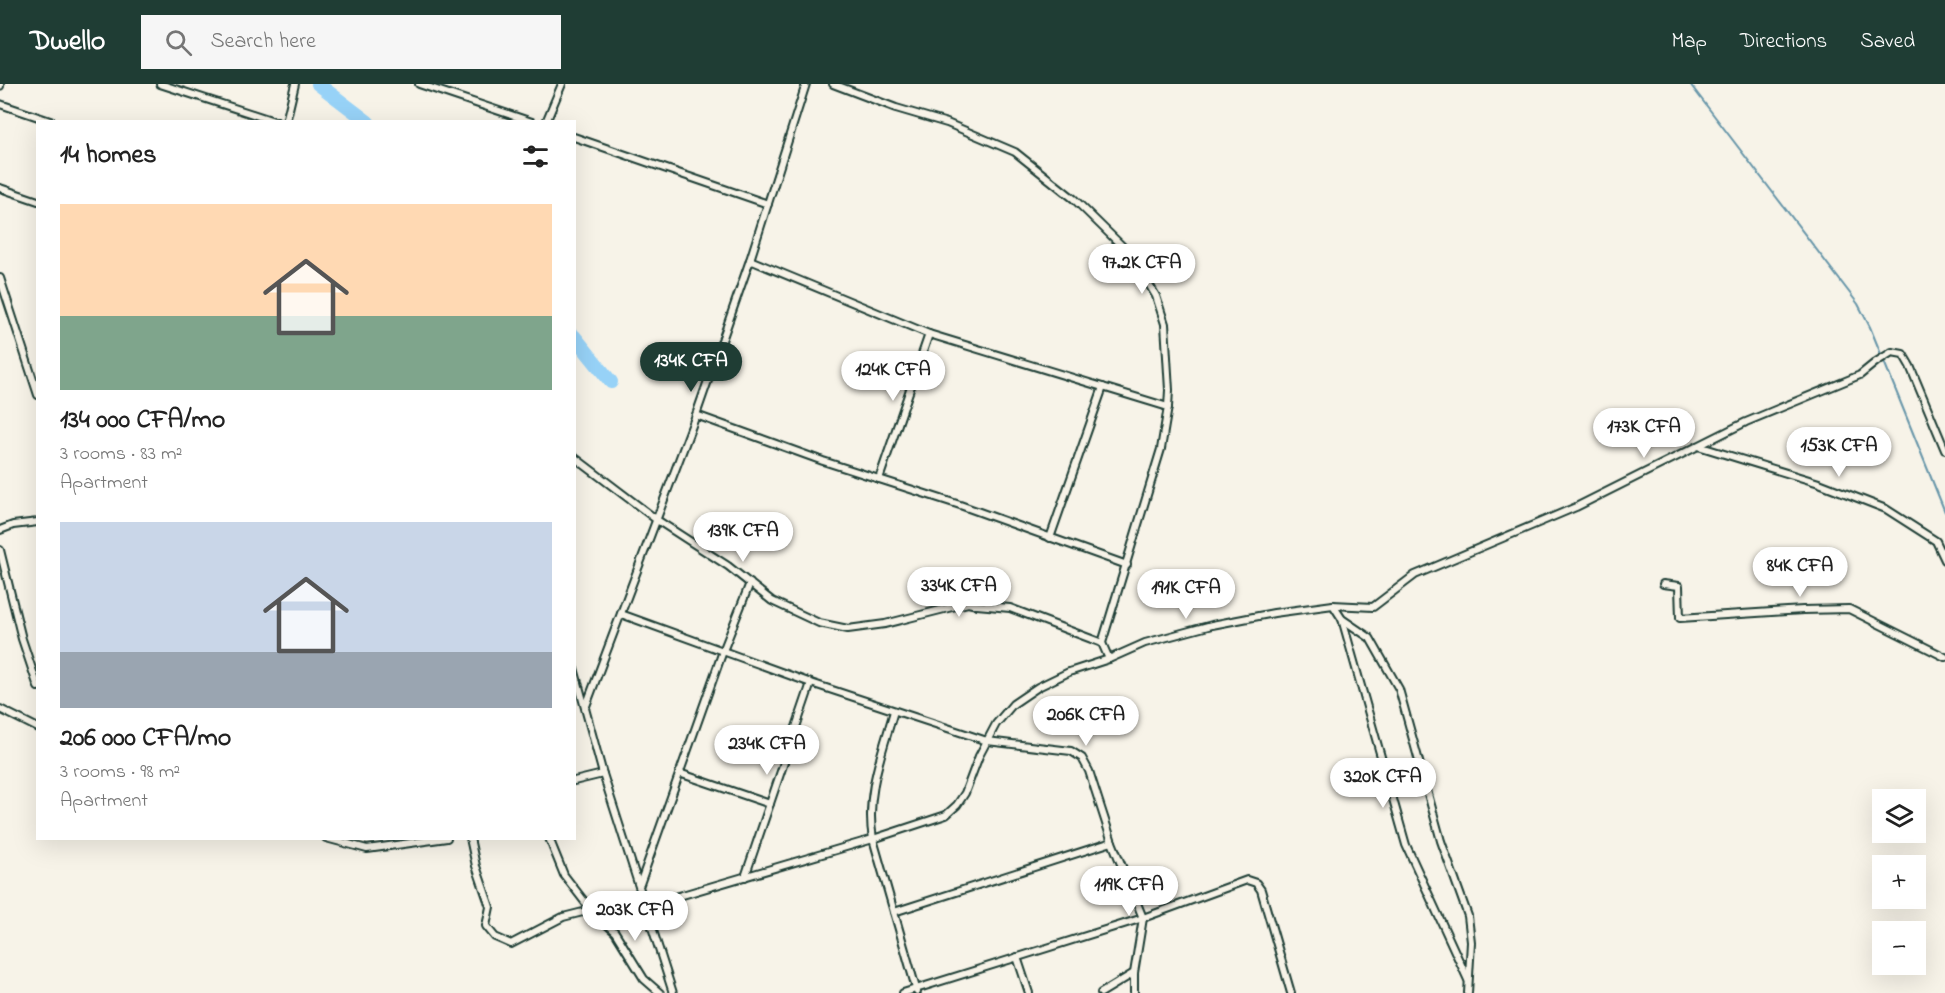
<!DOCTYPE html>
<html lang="en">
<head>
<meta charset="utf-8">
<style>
	body { margin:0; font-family:"Indie Flower",sans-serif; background:#f6f6f6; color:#222; height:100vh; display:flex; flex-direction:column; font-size:22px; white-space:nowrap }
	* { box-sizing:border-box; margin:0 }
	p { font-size:20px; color:#767676 }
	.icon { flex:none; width:33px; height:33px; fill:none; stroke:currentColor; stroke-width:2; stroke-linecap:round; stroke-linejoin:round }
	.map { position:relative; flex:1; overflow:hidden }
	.side { position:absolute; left:36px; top:36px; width:540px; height:720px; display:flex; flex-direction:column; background:#fff; border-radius:0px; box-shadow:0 6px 24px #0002 }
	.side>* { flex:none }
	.buttons { position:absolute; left:1872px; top:705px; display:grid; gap:12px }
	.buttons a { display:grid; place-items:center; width:54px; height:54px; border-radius:0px; background:#fff; box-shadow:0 6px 24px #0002; font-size:30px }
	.price { position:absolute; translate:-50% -51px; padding:0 14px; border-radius:21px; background:#fff; color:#222; font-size:20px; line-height:39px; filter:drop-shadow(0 2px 3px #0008) }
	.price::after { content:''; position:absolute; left:50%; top:36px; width:18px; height:14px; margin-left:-9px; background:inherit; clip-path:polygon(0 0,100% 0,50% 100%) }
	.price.current { background:#1f3d34; color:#fff }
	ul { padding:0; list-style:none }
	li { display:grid; align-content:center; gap:12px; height:318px; padding:0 24px }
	li span { display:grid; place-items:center; height:186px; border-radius:0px; color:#555 }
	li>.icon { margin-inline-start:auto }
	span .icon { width:108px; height:108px; fill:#fffc; stroke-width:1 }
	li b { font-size:26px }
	h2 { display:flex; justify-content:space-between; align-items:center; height:72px; padding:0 24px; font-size:26px }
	header { display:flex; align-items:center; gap:36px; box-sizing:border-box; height:84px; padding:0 30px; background:#1f3d34; color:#fff }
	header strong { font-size:28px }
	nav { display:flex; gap:33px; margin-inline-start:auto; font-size:21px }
	.search { width:420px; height:54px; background:#f6f6f6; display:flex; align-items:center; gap:15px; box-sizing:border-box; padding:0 21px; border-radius:0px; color:#767676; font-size:22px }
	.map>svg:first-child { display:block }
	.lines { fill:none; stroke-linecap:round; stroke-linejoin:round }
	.stream { stroke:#6796a9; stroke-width:2 }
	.river { stroke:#97d2f7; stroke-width:14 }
	.street-casing { stroke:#1f3d34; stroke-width:10 }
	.street { stroke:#f7f3e8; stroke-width:6 }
</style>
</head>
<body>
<header>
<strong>Dwello</strong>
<div class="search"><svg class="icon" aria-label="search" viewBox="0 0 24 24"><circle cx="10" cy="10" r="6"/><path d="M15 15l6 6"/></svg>Search here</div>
<nav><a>Map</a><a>Directions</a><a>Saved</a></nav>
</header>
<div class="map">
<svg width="1945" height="909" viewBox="0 0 1945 909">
	<rect width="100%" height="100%" fill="#f7f3e8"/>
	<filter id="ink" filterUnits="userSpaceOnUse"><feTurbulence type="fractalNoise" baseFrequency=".0167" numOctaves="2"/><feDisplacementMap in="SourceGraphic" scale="12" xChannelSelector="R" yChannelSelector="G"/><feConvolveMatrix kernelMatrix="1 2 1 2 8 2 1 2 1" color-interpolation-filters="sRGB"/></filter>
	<g filter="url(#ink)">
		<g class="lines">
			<!-- stream -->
			<polyline class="stream" points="1690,0 1858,220 1870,243 1945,428"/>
			<!-- river -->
			<g class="river">
				<polyline points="318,0 368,38"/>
				<polyline points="574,252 611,298"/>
			</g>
			<!-- street casing -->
			<g class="street-casing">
				<g id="street">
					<polyline points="160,0 277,38"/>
					<polyline points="419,0 532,38"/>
					<polyline points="833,0 896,24 947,39 1015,68 1074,115 1122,162 1141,187 1156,212 1165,240 1169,306 1168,323 1161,365 1102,559 1109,575"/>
					<polyline points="0,2 0,0"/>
					<polyline points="0,20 53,38"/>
					<polyline points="286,38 295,0"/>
					<polyline points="546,38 562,0"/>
					<polyline points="574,53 768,120"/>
					<polyline points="0,104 38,117"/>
					<polyline points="750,176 929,250 1168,323"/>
					<polyline points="0,194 38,311"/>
					<polyline points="696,331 823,377 960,421 1127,481"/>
					<polyline points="1698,362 1819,399 1886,425 1936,457 1945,476"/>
					<polyline points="574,373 657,436 728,482 772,517 819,539 848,545 885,540 968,519 977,521 1010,524 1102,559"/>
					<polyline points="879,395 929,250"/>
					<polyline points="0,446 13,441 38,438"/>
					<polyline points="1050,454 1103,303"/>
					<polyline points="0,466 22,555 38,603"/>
					<polyline points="1663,500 1679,502 1680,534 1803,526 1849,525 1945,573"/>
					<polyline points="1333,521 1342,535 1370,554 1399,605 1441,757 1468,832 1471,858 1468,909"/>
					<polyline points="621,530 811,599 987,657 1071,667 1082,674 1089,687 1112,758 1143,834 1134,889 1134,909"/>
					<polyline points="1342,535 1406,761 1468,896"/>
					<polyline points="574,584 603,690 673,909"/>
					<polyline points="586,622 696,331 750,176 806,0"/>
					<polyline points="0,625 38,644"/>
					<path d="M 894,627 C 882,669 865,711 873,755 L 917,908"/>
					<polyline points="679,689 770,720"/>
					<polyline points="574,697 603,690"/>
					<polyline points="326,754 367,765 447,754"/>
					<polyline points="470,754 476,782 490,823 486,842 495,853 511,860 563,833 591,826"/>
					<polyline points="549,754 564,791 591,826 615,848 644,895 660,909"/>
					<polyline points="745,793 811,599"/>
					<polyline points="640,800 723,567 750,499"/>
					<polyline points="645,822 873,755 946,731 957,721 965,709 979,672 996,640 1013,620 1038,603 1069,588 1109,575 1145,559 1212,541 1274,529 1333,521 1373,523 1415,491 1576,423 1746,338 1860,291 1876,278 1892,268 1903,270 1910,282 1945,366"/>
					<polyline points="894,828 1112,758"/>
					<polyline points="1017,873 1029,909"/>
					<polyline points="903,909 1143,834 1247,796 1256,799 1261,806 1291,909"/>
					<polyline points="1101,909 1134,889"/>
				</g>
			</g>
			<!-- street -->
			<use href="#street" class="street"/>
		</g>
	</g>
</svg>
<div class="buttons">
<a><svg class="icon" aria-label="layers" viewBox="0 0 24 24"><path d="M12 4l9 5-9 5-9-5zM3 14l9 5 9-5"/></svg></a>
<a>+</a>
<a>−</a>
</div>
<b class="price" style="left:1142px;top:211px">97.2K CFA</b>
<b class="price current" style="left:691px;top:309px">134K CFA</b>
<b class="price" style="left:893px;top:318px">124K CFA</b>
<b class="price" style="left:1644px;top:375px">173K CFA</b>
<b class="price" style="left:1839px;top:394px">153K CFA</b>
<b class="price" style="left:743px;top:479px">139K CFA</b>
<b class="price" style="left:1800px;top:514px">84K CFA</b>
<b class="price" style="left:959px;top:534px">334K CFA</b>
<b class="price" style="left:1186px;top:536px">191K CFA</b>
<b class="price" style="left:1086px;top:663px">206K CFA</b>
<b class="price" style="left:767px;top:692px">234K CFA</b>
<b class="price" style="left:1383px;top:725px">320K CFA</b>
<b class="price" style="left:1129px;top:833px">119K CFA</b>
<b class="price" style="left:635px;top:858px">203K CFA</b>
<section class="side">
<h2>14 homes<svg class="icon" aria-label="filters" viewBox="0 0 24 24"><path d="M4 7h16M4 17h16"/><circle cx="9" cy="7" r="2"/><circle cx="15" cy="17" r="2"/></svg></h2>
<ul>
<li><span style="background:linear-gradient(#ffd9b3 60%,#7fa58c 0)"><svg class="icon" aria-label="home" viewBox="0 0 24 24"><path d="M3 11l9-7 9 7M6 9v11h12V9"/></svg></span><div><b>134 000 CFA/mo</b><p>3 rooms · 83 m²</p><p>Apartment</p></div></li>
<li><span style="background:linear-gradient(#c9d6e8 70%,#9aa5b1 0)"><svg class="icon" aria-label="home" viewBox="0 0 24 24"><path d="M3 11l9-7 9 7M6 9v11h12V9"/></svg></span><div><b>206 000 CFA/mo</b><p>3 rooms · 98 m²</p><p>Apartment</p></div></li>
</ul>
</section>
</div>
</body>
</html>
